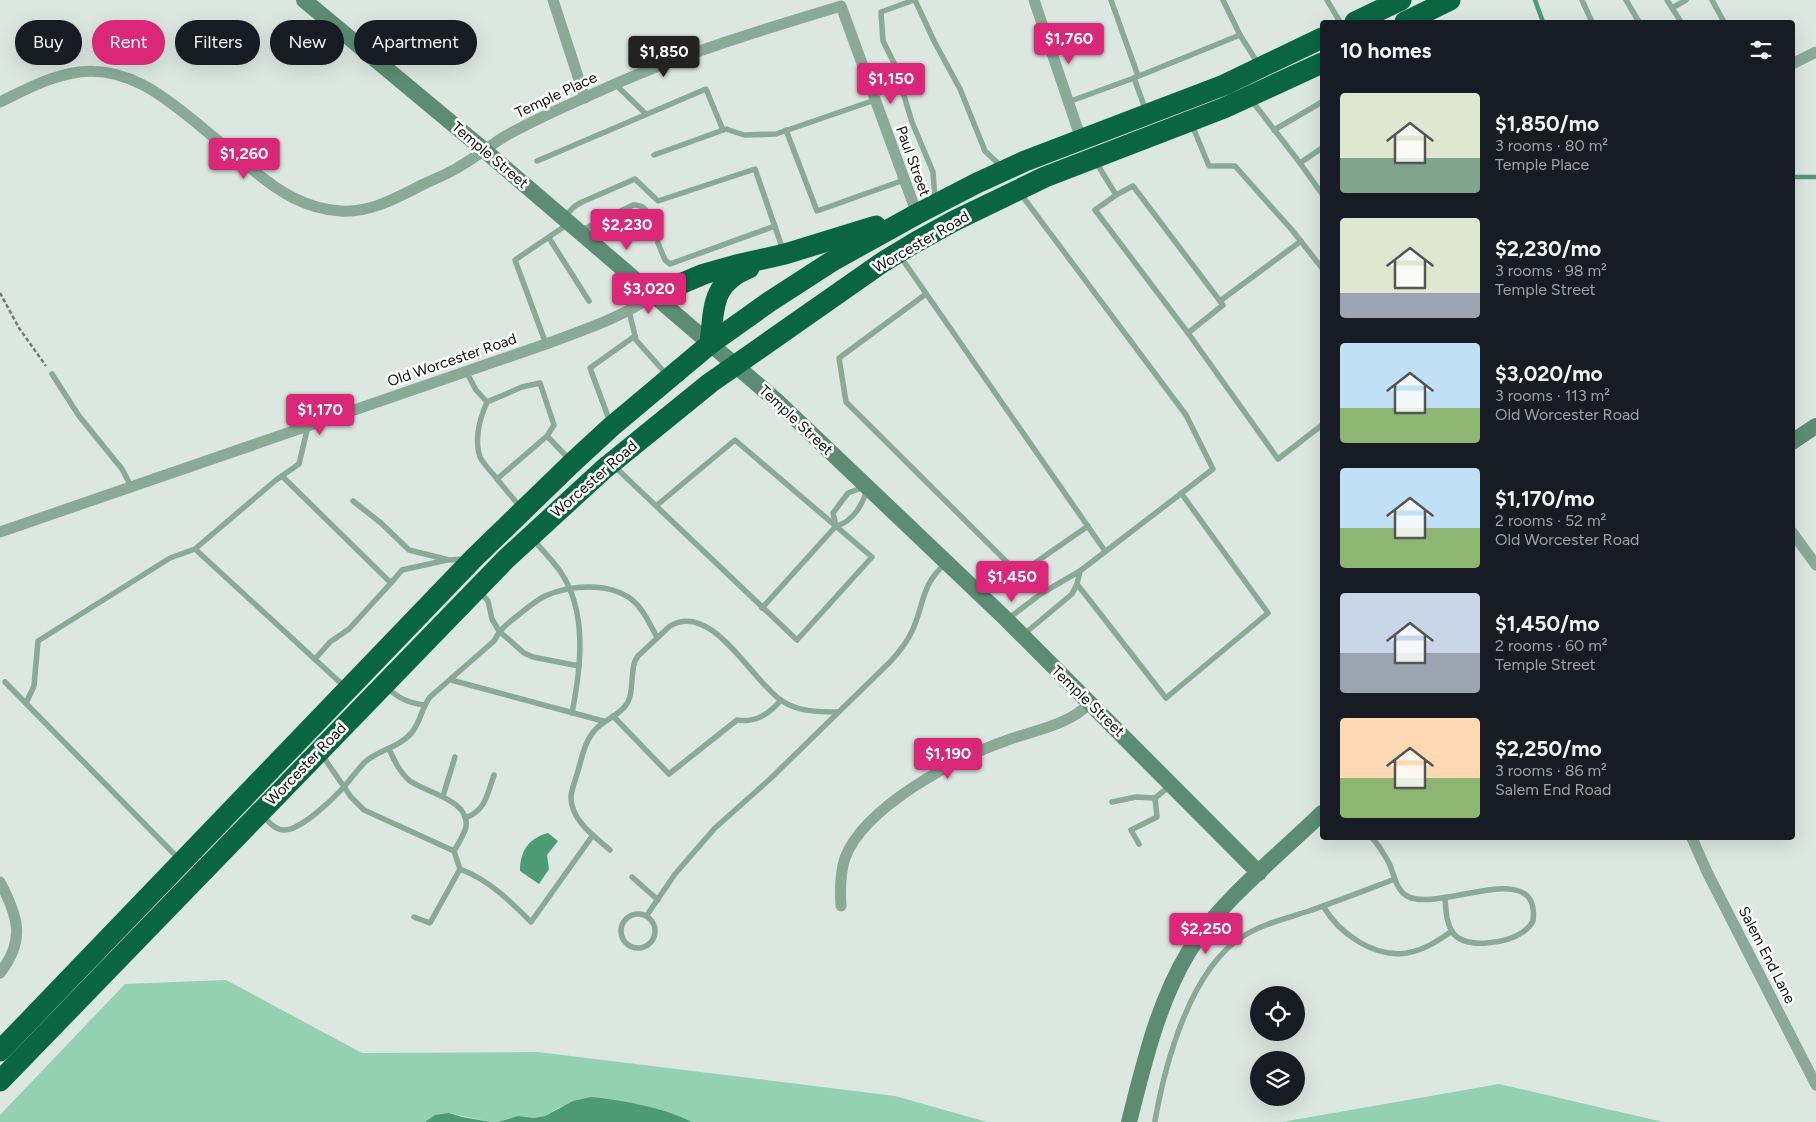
<!DOCTYPE html>
<html lang="en">
<head>
<meta charset="utf-8">
<style>
	body { margin:0; font-family:Figtree,sans-serif; background:#242831; color:#f1f3f6; height:100vh; display:flex; flex-direction:column; font-size:19px; white-space:nowrap }
	* { box-sizing:border-box; margin:0 }
	p { font-size:16px; color:#9ea1a6 }
	.icon { flex:none; width:28px; height:28px; fill:none; stroke:currentColor; stroke-width:2; stroke-linecap:round; stroke-linejoin:round }
	.map { position:relative; flex:1; overflow:hidden }
	.details { position:absolute; left:1320px; top:20px; width:475px; height:820px; display:flex; flex-direction:column; background:#171b24; border-radius:5px; box-shadow:0 5px 20px #0002 }
	.details>* { flex:none }
	.banner { position:absolute; left:15px; top:20px; width:475px; height:45px; display:flex; gap:10px }
	.controls { position:absolute; left:1250px; top:986px; display:grid; gap:10px }
	.controls a { display:grid; place-items:center; width:55px; height:55px; border-radius:50%; background:#171b24; box-shadow:0 5px 20px #0002; font-size:25px }
	.price { position:absolute; translate:-50% -42px; padding:0 11px; border-radius:5px; background:#db2777; color:#fff; font-size:16px; line-height:32px; filter:drop-shadow(0 1px 2px #0008) }
	.price::after { content:''; position:absolute; left:50%; top:30px; width:15px; height:11px; margin-left:-8px; background:inherit; clip-path:polygon(0 0,100% 0,50% 100%) }
	.price.active { background:#222; color:#fff }
	ul { padding:0; list-style:none }
	li { display:flex; align-items:center; gap:15px; height:125px; padding:0 20px }
	li span { display:grid; place-items:center; flex:none; width:140px; height:100px; border-radius:5px; color:#555 }
	li>.icon { margin-inline-start:auto }
	span .icon { width:60px; height:60px; fill:#fffc; stroke-width:1 }
	li b { font-size:21px }
	h2 { display:flex; justify-content:space-between; align-items:center; height:60px; padding:0 20px; font-size:21px }
	.chip { padding:0 18px; border-radius:22px; background:#171b24; box-shadow:0 5px 20px #0002; font-size:18px; line-height:45px }
	.chip.active { background:#db2777; color:#fff }
	.map>svg:first-child { display:block }
	.green { fill:#94d1b0 }
	.water { fill:#4d9b74 }
	.lines { fill:none; stroke-linecap:round; stroke-linejoin:round }
	.stream { stroke:#4d9b74; stroke-width:4.5 }
	.path { stroke:#717974; stroke-width:2.5; stroke-dasharray:4 2.5; stroke-linecap:butt }
	.lane { stroke:#8aaa97; stroke-width:5.5 }
	.street { stroke:#8aaa97; stroke-width:11 }
	.secondary { stroke:#5c8d72; stroke-width:16 }
	.highway { stroke:#0a6642; stroke-width:21 }
	.labels { text-anchor:middle; dominant-baseline:central; stroke-width:5; stroke-linejoin:round; paint-order:stroke }
	.street-label { font-size:15px; fill:#0b0f0c; stroke:#fff }
</style>
</head>
<body>
<div class="map">
<svg width="1816" height="1122" viewBox="0 0 1816 1122">
	<rect width="100%" height="100%" fill="#dbe7e0"/>
	<!-- green -->
	<g class="green">
		<polygon points="226,980 362,1053 538,1052 895,1096 987,1122 692,1122 642,1106 613,1100 591,1097 560,1107 545,1116 534,1118 518,1116 498,1122 491,1122 449,1113 425,1122 0,1122 0,1115 125,984"/>
		<polygon points="1499,1084 1663,1122 1282,1122"/>
	</g>
	<!-- water -->
	<g class="water">
		<path d="M 548,833 L 558,841 L 547,855 L 549,869 L 539,884 L 520,871 C 520,851 529,838 548,833 Z"/>
		<path d="M 591,1097 C 622,1100 665,1108 692,1122 L 498,1122 L 518,1116 L 534,1118 L 545,1116 L 573,1101 Z"/>
		<polygon points="449,1113 462,1117 491,1122 425,1122 435,1115"/>
	</g>
	<g class="lines">
		<!-- stream -->
		<g class="stream">
			<polyline points="1535,0 1543,22"/>
			<polyline points="1792,177 1816,177"/>
		</g>
		<!-- path -->
		<polyline class="path" points="0,293 19,328 46,366"/>
		<!-- lane -->
		<g class="lane">
			<polyline points="914,0 881,12 883,41 894,63 912,122 933,172 935,200"/>
			<polyline points="915,0 934,41 960,89 985,151 1002,167"/>
			<polyline points="1111,0 1138,76"/>
			<polyline points="1223,0 1240,35"/>
			<polyline points="1327,0 1340,22"/>
			<polyline points="1582,0 1592,22"/>
			<polyline points="1626,0 1639,22"/>
			<polyline points="1667,0 1681,22"/>
			<polyline points="1712,0 1724,22"/>
			<polyline points="1672,8 1686,0"/>
			<polyline points="1134,78 1240,35 1259,65"/>
			<polyline points="615,84 646,114"/>
			<polyline points="1252,101 1300,163 1322,148"/>
			<polyline points="1068,102 1134,78 1146,111"/>
			<polyline points="1192,125 1209,166 1235,166 1292,230 1322,268"/>
			<polyline points="786,130 817,211 904,180"/>
			<polyline points="1274,130 1322,102"/>
			<polyline points="654,155 726,129 744,135 776,134 875,100"/>
			<polyline points="537,161 706,89 723,130"/>
			<polyline points="1096,162 1116,195 1095,210 1188,333 1278,459 1322,425"/>
			<polyline points="1300,163 1322,194"/>
			<polyline points="1116,195 1133,186 1223,305 1188,333"/>
			<polyline points="564,217 575,206 582,202 635,179 658,201 755,169 783,250"/>
			<path d="M 582,230 L 633,205 C 648,204 649,217 653,228"/>
			<polyline points="549,238 589,301"/>
			<polyline points="658,243 665,260 670,264 775,226"/>
			<polyline points="900,256 1105,551"/>
			<polyline points="926,294 839,358 846,402 1019,574 1088,526"/>
			<polyline points="1220,301 1301,241"/>
			<polyline points="629,311 636,340 668,376"/>
			<polyline points="546,344 515,260 568,224"/>
			<polyline points="466,371 476,390 487,402 522,387 540,383 554,425 547,436"/>
			<polyline points="52,374 79,416 122,469 132,488"/>
			<path d="M 487,402 C 480,418 474,439 480,457 C 483,464 492,472 497,479"/>
			<polyline points="610,422 590,368 635,336"/>
			<polyline points="308,426 299,464 276,480 195,549 345,687"/>
			<polyline points="613,465 797,640 872,557 735,440 656,506"/>
			<polyline points="282,476 391,583 349,629 330,642 315,659"/>
			<polyline points="353,501 381,523 409,550 449,560 465,559"/>
			<polyline points="521,508 497,479 547,436 569,459"/>
			<path d="M 533,539 C 542,550 552,560 560,571 C 588,612 581,667 572,713"/>
			<polyline points="391,583 402,570 447,560"/>
			<polyline points="1077,584 1166,698 1268,613 1181,493"/>
			<polyline points="479,591 488,601 492,619 499,631 524,653 533,657 579,666"/>
			<path d="M 762,608 L 836,526 C 853,522 865,502 867,486 L 848,493 L 833,513 L 836,526"/>
			<polyline points="1009,618 1042,593 1080,571 1213,469 1186,415 1020,193"/>
			<polyline points="1023,635 1072,594 1077,584 1080,571"/>
			<polyline points="451,680 603,721"/>
			<polyline points="5,682 179,859"/>
			<path d="M 386,687 C 400,699 406,702 424,705"/>
			<polyline points="26,703 34,686 38,641 170,558 195,549"/>
			<path d="M 613,716 L 669,774 L 737,720 C 756,723 769,714 781,700"/>
			<path d="M 389,749 C 394,760 400,773 410,781 C 427,793 470,800 466,827 C 464,835 458,844 454,851"/>
			<polyline points="322,755 351,797 364,810 454,851 460,869 430,923 414,917"/>
			<polyline points="443,796 455,757"/>
			<polyline points="1112,802 1136,797 1155,798"/>
			<path d="M 263,816 C 269,822 275,830 284,830 C 301,830 332,800 343,788 C 350,780 357,770 365,762 C 380,749 401,747 413,731 C 421,720 422,707 430,697 L 494,641 C 500,629 506,625 517,616 C 526,609 535,601 545,596 C 570,585 608,582 631,599 C 643,608 650,625 657,637"/>
			<path d="M 465,818 C 486,811 487,794 494,775"/>
			<path d="M 1372,838 C 1379,845 1384,854 1389,863 C 1394,874 1396,890 1407,896 C 1438,914 1541,855 1533,921 C 1531,925 1527,929 1523,932 C 1507,943 1466,950 1453,933 C 1446,923 1446,910 1445,899"/>
			<polyline points="1139,844 1131,830 1157,817 1155,798 1170,786"/>
			<path d="M 610,850 C 595,837 570,820 571,796 C 572,787 577,776 579,767 C 583,753 586,739 596,729 C 605,719 621,715 628,702 C 634,690 630,675 635,661 L 638,656 L 670,626 C 712,601 751,680 782,701 C 799,712 819,712 838,712"/>
			<path d="M 460,869 C 489,880 509,900 531,922 L 593,835"/>
			<polyline points="632,877 658,900"/>
			<path d="M 1323,906 C 1339,933 1373,958 1407,953 C 1424,950 1438,941 1452,931"/>
			<circle cx="638" cy="931" r="17"/>
			<path d="M 647,915 L 675,874 L 715,828 L 770,779 L 891,661 C 900,651 908,641 913,629 C 925,601 921,585 946,563"/>
			<path d="M 1155,1121 C 1165,1064 1190,970 1242,937 C 1262,924 1287,918 1309,911 C 1338,901 1366,890 1395,879"/>
		</g>
		<!-- street -->
		<g class="street">
			<polyline points="553,0 585,98"/>
			<polyline points="1034,0 1081,139"/>
			<polyline points="1792,64 1816,52"/>
			<path d="M 0,102 C 25,90 50,76 79,72 C 127,66 164,96 199,125 C 217,140 235,155 253,170 C 279,192 306,209 341,211 C 371,213 398,197 424,184 C 437,178 450,173 462,165 C 478,156 492,143 509,134 C 543,115 580,100 615,84 C 688,52 765,29 841,6 L 917,214"/>
			<path d="M 0,532 L 546,344 C 583,330 621,318 654,295"/>
			<polyline points="1792,532 1816,565"/>
			<polyline points="1692,838 1707,872 1816,1085"/>
			<path d="M 0,882 C 18,916 26,940 0,973"/>
			<path d="M 841,906 C 840,890 840,873 845,858 C 864,807 956,758 1005,741 C 1034,730 1068,726 1090,703"/>
		</g>
		<!-- secondary -->
		<g class="secondary">
			<polyline points="304,0 484,150 777,401 1007,620 1259,873"/>
			<polyline points="1792,442 1816,426"/>
			<path d="M 1129,1122 C 1144,1064 1157,1005 1188,953 C 1218,903 1280,854 1322,813"/>
		</g>
		<!-- highway -->
		<g class="highway">
			<polyline points="1355,22 1401,0"/>
			<polyline points="1405,22 1450,0"/>
			<polyline points="654,295 704,274 736,265 785,254 876,226"/>
			<path d="M 710,344 C 714,308 711,283 749,268"/>
			<polyline points="0,1051 474,558 572,463 611,427 710,344 769,302 834,260 917,214 977,183 1025,161 1224,85 1322,38"/>
			<polyline points="0,1081 506,559 604,469 710,383 883,262 916,242 954,221 1045,177 1224,108 1322,63"/>
		</g>
	</g>
	<g class="labels">
		<!-- street labels -->
		<g class="street-label">
			<text transform="translate(556 95) rotate(-25)">Temple Place</text>
			<text transform="translate(490 155) rotate(40)">Temple Street</text>
			<text transform="translate(913 161) rotate(70)">Paul Street</text>
			<text transform="translate(921 242) rotate(-30)">Worcester Road</text>
			<text transform="translate(452 360) rotate(-19)">Old Worcester Road</text>
			<text transform="translate(796 420) rotate(43)">Temple Street</text>
			<text transform="translate(594 479) rotate(-41)">Worcester Road</text>
			<text transform="translate(1088 701) rotate(44)">Temple Street</text>
			<text transform="translate(306 764) rotate(-46)">Worcester Road</text>
			<text transform="translate(1767 955) rotate(63)">Salem End Lane</text>
		</g>
	</g>
</svg>
<div class="controls">
<a><svg class="icon" aria-label="locate" viewBox="0 0 24 24"><circle cx="12" cy="12" r="6"/><path d="M12 2v4M12 18v4M2 12h4M18 12h4"/></svg></a>
<a><svg class="icon" aria-label="layers" viewBox="0 0 24 24"><path d="M12 4l9 5-9 5-9-5zM3 14l9 5 9-5"/></svg></a>
</div>
<b class="price" style="left:1069px;top:65px">$1,760</b>
<b class="price active" style="left:664px;top:78px">$1,850</b>
<b class="price" style="left:891px;top:105px">$1,150</b>
<b class="price" style="left:244px;top:180px">$1,260</b>
<b class="price" style="left:627px;top:251px">$2,230</b>
<b class="price" style="left:649px;top:315px">$3,020</b>
<b class="price" style="left:320px;top:436px">$1,170</b>
<b class="price" style="left:1012px;top:603px">$1,450</b>
<b class="price" style="left:948px;top:780px">$1,190</b>
<b class="price" style="left:1206px;top:955px">$2,250</b>
<div class="banner">
<a class="chip">Buy</a>
<a class="chip active">Rent</a>
<a class="chip">Filters</a>
<a class="chip">New</a>
<a class="chip">Apartment</a>
</div>
<section class="details">
<h2>10 homes<svg class="icon" aria-label="filters" viewBox="0 0 24 24"><path d="M4 7h16M4 17h16"/><circle cx="9" cy="7" r="2"/><circle cx="15" cy="17" r="2"/></svg></h2>
<ul>
<li><span style="background:linear-gradient(#dfe7d0 65%,#7fa58c 0)"><svg class="icon" aria-label="home" viewBox="0 0 24 24"><path d="M3 11l9-7 9 7M6 9v11h12V9"/></svg></span><div><b>$1,850/mo</b><p>3 rooms · 80 m²</p><p>Temple Place</p></div></li>
<li><span style="background:linear-gradient(#dfe7d0 75%,#9aa5b1 0)"><svg class="icon" aria-label="home" viewBox="0 0 24 24"><path d="M3 11l9-7 9 7M6 9v11h12V9"/></svg></span><div><b>$2,230/mo</b><p>3 rooms · 98 m²</p><p>Temple Street</p></div></li>
<li><span style="background:linear-gradient(#bfe0f5 65%,#8fb573 0)"><svg class="icon" aria-label="home" viewBox="0 0 24 24"><path d="M3 11l9-7 9 7M6 9v11h12V9"/></svg></span><div><b>$3,020/mo</b><p>3 rooms · 113 m²</p><p>Old Worcester Road</p></div></li>
<li><span style="background:linear-gradient(#bfe0f5 60%,#8fb573 0)"><svg class="icon" aria-label="home" viewBox="0 0 24 24"><path d="M3 11l9-7 9 7M6 9v11h12V9"/></svg></span><div><b>$1,170/mo</b><p>2 rooms · 52 m²</p><p>Old Worcester Road</p></div></li>
<li><span style="background:linear-gradient(#c9d6e8 60%,#9aa5b1 0)"><svg class="icon" aria-label="home" viewBox="0 0 24 24"><path d="M3 11l9-7 9 7M6 9v11h12V9"/></svg></span><div><b>$1,450/mo</b><p>2 rooms · 60 m²</p><p>Temple Street</p></div></li>
<li><span style="background:linear-gradient(#ffd9b3 60%,#8fb573 0)"><svg class="icon" aria-label="home" viewBox="0 0 24 24"><path d="M3 11l9-7 9 7M6 9v11h12V9"/></svg></span><div><b>$2,250/mo</b><p>3 rooms · 86 m²</p><p>Salem End Road</p></div></li>
</ul>
</section>
</div>
</body>
</html>
